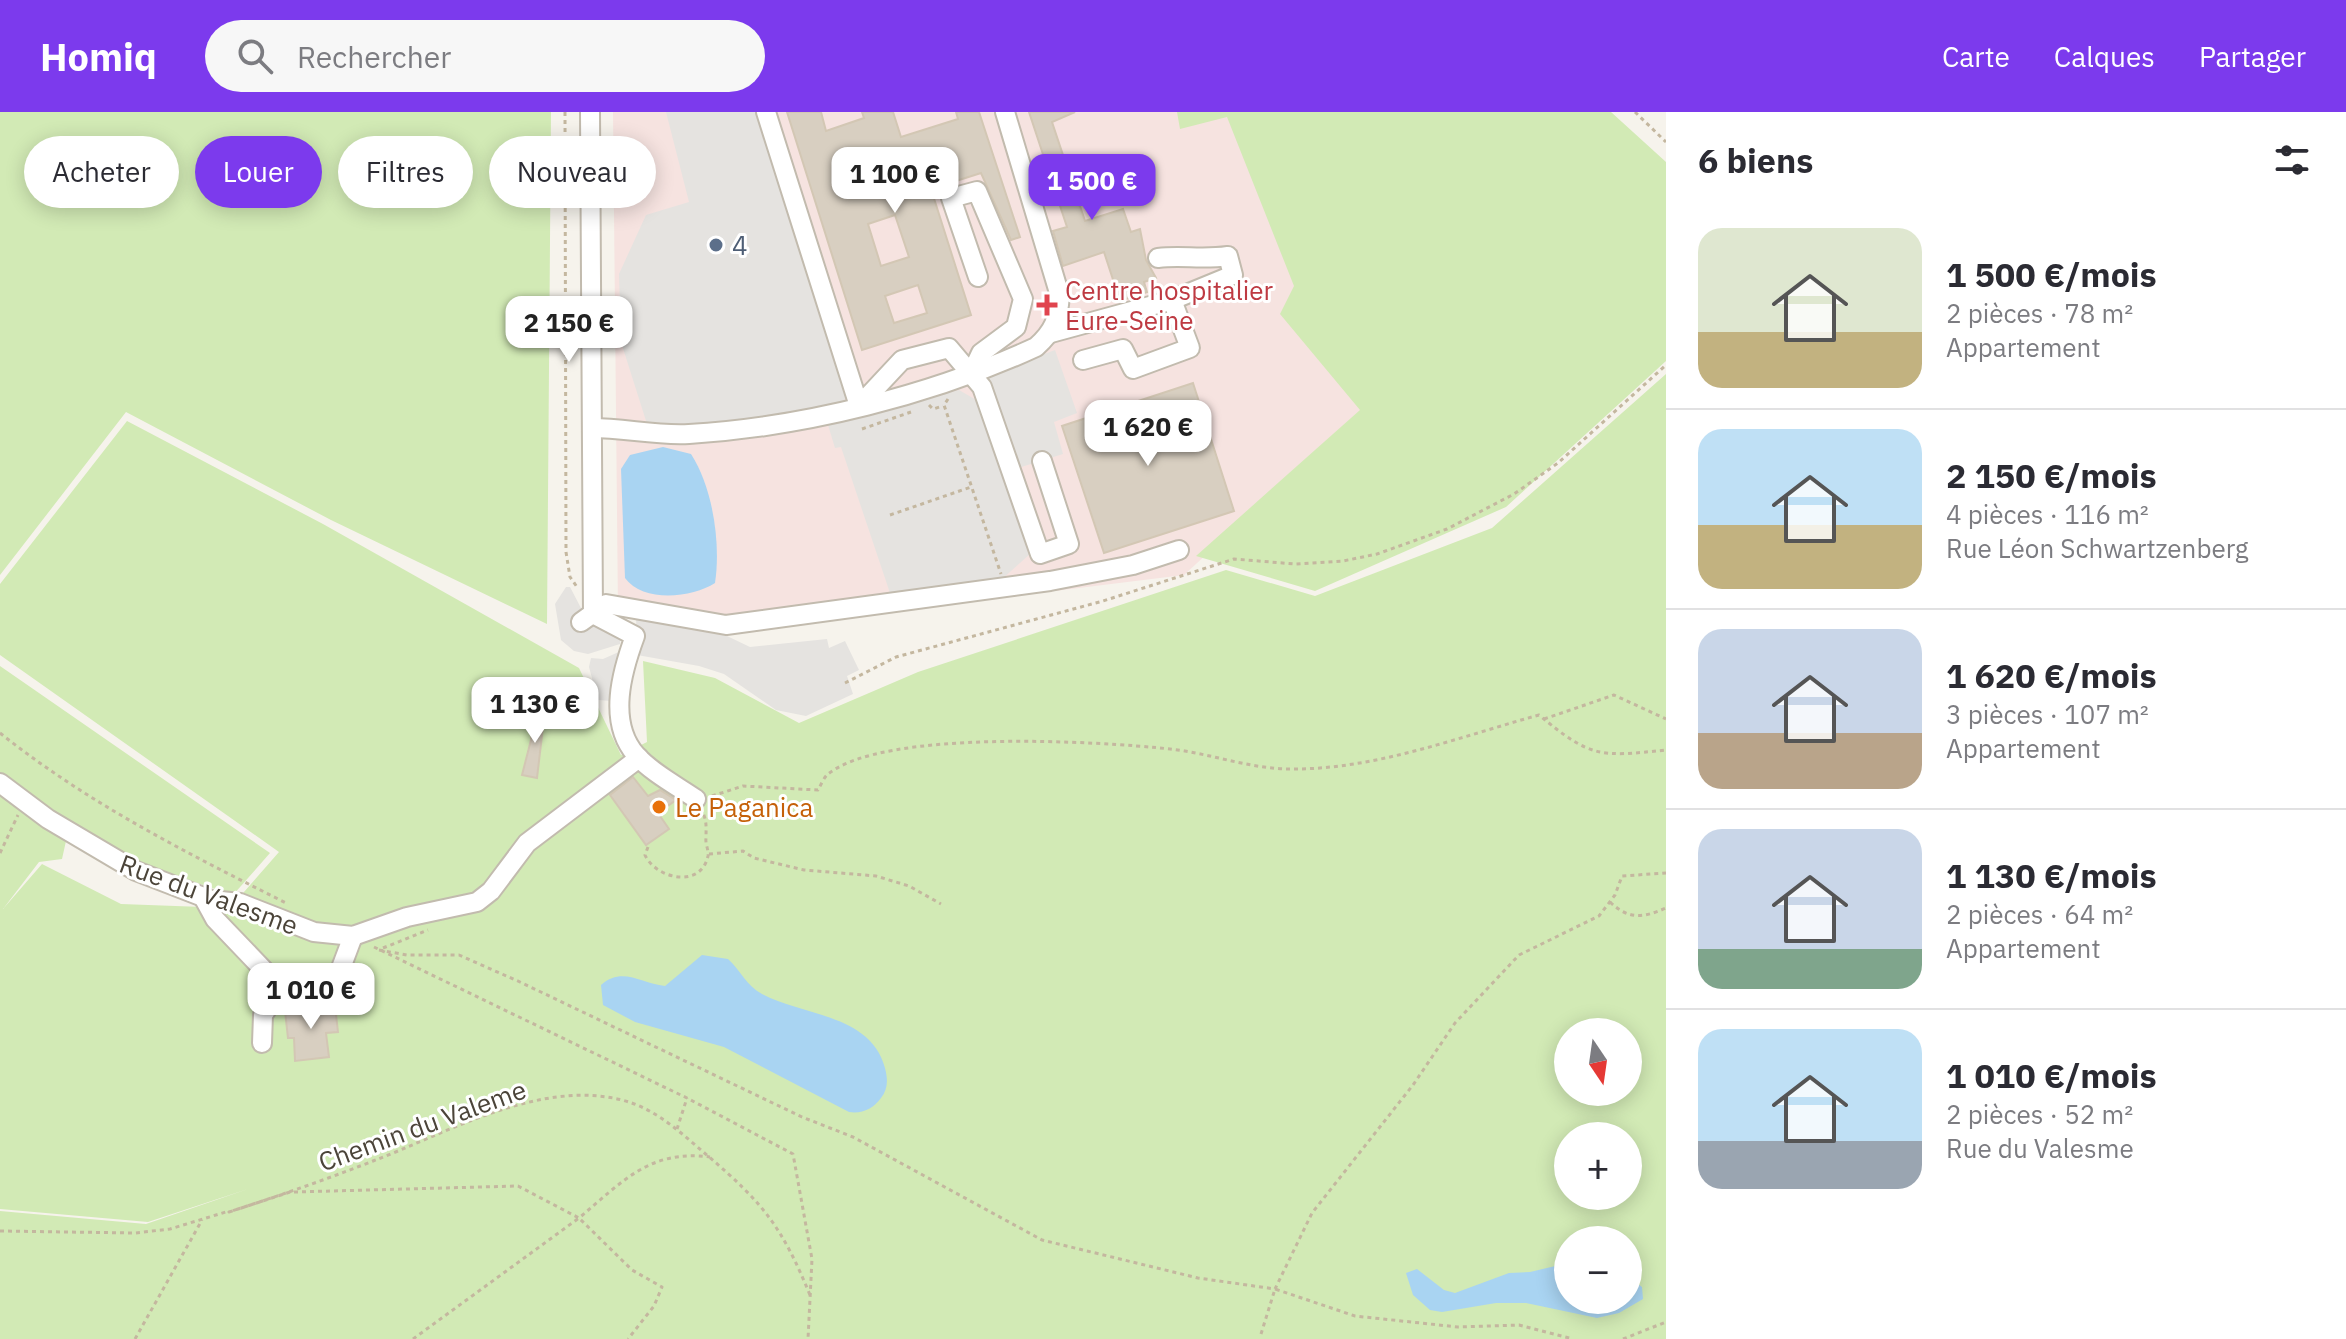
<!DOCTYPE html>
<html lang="fr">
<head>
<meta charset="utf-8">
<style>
	body { margin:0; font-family:"IBM Plex Sans",sans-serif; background:#f7f7f7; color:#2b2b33; height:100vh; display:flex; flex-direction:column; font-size:30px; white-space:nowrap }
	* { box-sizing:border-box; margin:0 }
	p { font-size:26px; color:#7c7c81 }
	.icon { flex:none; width:44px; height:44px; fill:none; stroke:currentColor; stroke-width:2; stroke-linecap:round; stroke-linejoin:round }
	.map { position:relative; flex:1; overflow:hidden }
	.details { display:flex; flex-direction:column; background:#fff; width:680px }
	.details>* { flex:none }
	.hud { position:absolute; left:24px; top:24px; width:760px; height:72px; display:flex; gap:16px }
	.needle { width:52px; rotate:167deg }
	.tools { position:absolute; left:1554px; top:906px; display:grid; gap:16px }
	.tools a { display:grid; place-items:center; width:88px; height:88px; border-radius:50%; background:#fff; box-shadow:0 4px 20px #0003; font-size:40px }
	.price { position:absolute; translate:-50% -68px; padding:0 18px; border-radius:16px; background:#fff; color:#222; font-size:26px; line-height:52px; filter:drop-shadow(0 2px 4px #0008) }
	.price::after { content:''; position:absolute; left:50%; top:48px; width:24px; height:18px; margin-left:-12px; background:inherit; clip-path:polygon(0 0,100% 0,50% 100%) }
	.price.active { background:#7c3aed; color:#fff }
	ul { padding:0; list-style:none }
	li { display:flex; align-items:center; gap:24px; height:200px; padding:0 32px }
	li+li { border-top:2px solid #e1e1e2 }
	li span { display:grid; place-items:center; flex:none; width:224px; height:160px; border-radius:24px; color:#555 }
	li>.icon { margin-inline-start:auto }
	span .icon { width:96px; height:96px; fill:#fffc; stroke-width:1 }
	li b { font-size:34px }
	h2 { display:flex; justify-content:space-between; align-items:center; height:96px; padding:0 32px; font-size:34px }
	.tag { padding:0 28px; border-radius:36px; background:#fff; box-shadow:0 4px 20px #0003; font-size:28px; line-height:72px }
	.tag.active { background:#7c3aed; color:#fff }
	header { display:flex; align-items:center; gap:48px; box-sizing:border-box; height:112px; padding:0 40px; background:#7c3aed; color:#fff }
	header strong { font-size:38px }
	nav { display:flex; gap:44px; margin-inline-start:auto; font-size:28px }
	.search { width:560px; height:72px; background:#f7f7f7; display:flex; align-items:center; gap:20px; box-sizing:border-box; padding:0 28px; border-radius:44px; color:#7c7c81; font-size:30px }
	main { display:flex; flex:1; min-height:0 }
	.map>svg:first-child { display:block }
	.medical { fill:#f6e3e0 }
	.green { fill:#d2eab5; fill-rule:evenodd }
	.parking { fill:#e5e3e0 }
	.water { fill:#a9d4f2 }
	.building { fill:#d8cfc1; stroke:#d3c7b4; stroke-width:2; fill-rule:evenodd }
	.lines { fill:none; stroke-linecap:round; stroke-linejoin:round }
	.minor-casing { stroke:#c2bbae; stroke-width:22 }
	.path { stroke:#c4b79f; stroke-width:3; stroke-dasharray:4 4; stroke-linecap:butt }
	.minor { stroke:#fff; stroke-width:18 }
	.service-dot { fill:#5c6f8a; stroke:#fff; stroke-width:3 }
	.health-dot { fill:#e0444e; stroke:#fff; stroke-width:3 }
	.food-dot { fill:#e8710a; stroke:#fff; stroke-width:3 }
	.labels { text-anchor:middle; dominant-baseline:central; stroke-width:6; stroke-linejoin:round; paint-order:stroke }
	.service-label { font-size:26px; fill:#4e5e75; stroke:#fff; text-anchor:start }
	.health-label { font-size:26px; fill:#be3a42; stroke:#fff; text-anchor:start }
	.food-label { font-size:26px; fill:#c56008; stroke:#fff; text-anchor:start }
	.street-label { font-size:26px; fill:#4b4439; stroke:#fff }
</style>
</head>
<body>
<header>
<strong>Homiq</strong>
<div class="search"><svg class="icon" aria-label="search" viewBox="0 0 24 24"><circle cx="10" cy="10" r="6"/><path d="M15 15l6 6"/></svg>Rechercher</div>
<nav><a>Carte</a><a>Calques</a><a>Partager</a></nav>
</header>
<main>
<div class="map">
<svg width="1666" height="1227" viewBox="0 0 1666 1227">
	<rect width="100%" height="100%" fill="#f6f3ec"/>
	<!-- medical -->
	<polygon class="medical" points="613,0 1536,0 1618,66 1184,463 715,521 618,499"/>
	<!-- green -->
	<g class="green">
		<polygon points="0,0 551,0 547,512 331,408 126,300 0,463"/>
		<polygon points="1177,0 1611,0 1666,50 1666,249 1506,395 1315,479 1196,444 1360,298 1280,202 1294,174 1227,5 1180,17"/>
		<path d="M 1666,262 L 1666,1227 L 0,1227 L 0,1099 L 146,1112 L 248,1077 L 148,1110 L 0,1097 L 0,554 L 270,741 L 233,783 L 143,753 L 70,711 L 62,747 L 39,750 L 3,797 L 42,752 L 121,792 L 230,796 L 279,740 L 0,543 L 0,472 L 127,309 L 323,412 L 579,556 L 621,643 L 647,630 L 643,549 L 715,566 L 799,611 L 918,560 L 1226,458 L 1315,484 L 1492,416 ZM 1568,920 L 1628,920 L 1628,980 L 1568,980 ZM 1568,1024 L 1628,1024 L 1628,1084 L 1568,1084 ZM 1568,1128 L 1628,1128 L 1628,1188 L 1568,1188 Z"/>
	</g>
	<!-- parking -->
	<g class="parking">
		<polygon points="666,0 759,0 848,280 843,291 731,312 647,312 621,230 619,162 646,103 689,90"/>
		<polygon points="1055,238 1077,301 1054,310 1063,342 1018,356 986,264"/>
		<polygon points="959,278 978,289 1030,442 1001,468 892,487 841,335 835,336 828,313"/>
		<polygon points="566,475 570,475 582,498 577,502 581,510 589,515 605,510 621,518 620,532 588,542 574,539 561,528 555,492"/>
		<polygon points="636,504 727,524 750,535 827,527 829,536 845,529 859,558 847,564 853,582 806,604 776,598 724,562 699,554 637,543"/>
		<polygon points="621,539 612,589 598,588 589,555 591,546 603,547"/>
	</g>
	<!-- water -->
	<g class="water">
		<path d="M 663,335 L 691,342 C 713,376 721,432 715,471 C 692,486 643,491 625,466 L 621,357 L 630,343 Z"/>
		<path d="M 702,843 L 728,847 C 741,859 746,873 762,882 C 803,904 871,902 885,956 C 888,968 888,977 881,986 C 873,997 862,1002 849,1000 L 724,935 L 635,910 L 603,893 L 601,873 C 623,854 641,872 665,874 Z"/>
		<polygon points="1568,1151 1568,1188 1628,1188 1628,1165 1642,1175 1643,1187 1619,1201 1597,1206 1526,1191 1496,1191 1442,1200 1430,1198 1413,1183 1406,1161 1417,1157 1444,1178 1455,1181 1509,1161 1530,1160"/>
	</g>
	<!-- building -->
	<g class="building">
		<path d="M 787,0 L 821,0 L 826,19 L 864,6 L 862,0 L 893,0 L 901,25 L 958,7 L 956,0 L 979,0 L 1020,125 L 1011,128 L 981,61 L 931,77 L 971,203 L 862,238 ZM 895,103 L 909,145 L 881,154 L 868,112 ZM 918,173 L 927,201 L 894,211 L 885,184 Z"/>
		<polygon points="1029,0 1075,0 1052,10 1085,109 1123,97 1131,120 1140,117 1146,148 1156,166 1144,170 1147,180 1120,189 1104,140 1063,154 1053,119 1067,115"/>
		<polygon points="1193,271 1234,399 1104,441 1062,314"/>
		<polygon points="533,598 545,598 537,666 522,663 531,628"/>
		<polygon points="633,665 648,684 660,678 676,688 658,701 669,717 646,733 610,683"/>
		<polygon points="335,894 338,920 326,921 329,945 295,949 294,926 288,926 285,899"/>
	</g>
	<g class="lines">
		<!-- minor casing -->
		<g class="minor-casing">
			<g id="minor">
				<polyline points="590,0 593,502"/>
				<polyline points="766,0 859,294 902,248 949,236 971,262"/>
				<polyline points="978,165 951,86 977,79 1023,187 1016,215 981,241 971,262 982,275 1040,442 1069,432 1042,349"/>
				<path d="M 1051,221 L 1172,188 L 1233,163 L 1228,144 C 1201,148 1183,143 1158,146"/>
				<polyline points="1083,248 1123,237 1133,257 1190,236 1172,188"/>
				<path d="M 592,316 C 625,316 656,324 689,322 C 804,315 932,283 1036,235 C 1054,219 1058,207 1060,184 L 1005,0"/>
				<path d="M 593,502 L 635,524 C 622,559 607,610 636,643 C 651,660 677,674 696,687"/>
				<polyline points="581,510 606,492 726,513 1050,469 1133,453 1179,438"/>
				<polyline points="0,671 48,707 136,759 211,788 240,791 314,820 353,824 407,805 477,790 491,779 527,731 639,646"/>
				<polyline points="203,785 215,807 281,876 263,903 262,931"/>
				<polyline points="281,876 312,877 338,864 353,824"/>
			</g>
		</g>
		<!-- path -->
		<g class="path">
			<polyline points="565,0 566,440 570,465 577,475"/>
			<polyline points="1635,0 1666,30"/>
			<polyline points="948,287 944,293 1001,462"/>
			<polyline points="929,293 933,297 943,294"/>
			<polyline points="862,317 911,300"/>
			<polyline points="890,403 971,375"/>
			<polyline points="845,571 896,545 1103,489 1234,447 1295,452 1343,449 1377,442 1447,417 1514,382 1558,351 1666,253"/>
			<polyline points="1544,607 1614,583 1666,607"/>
			<path d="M 0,621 C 89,692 187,741 288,792"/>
			<path d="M 712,684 L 743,674 L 818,678 C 821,673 824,665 828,662 C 885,617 1096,629 1170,637 C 1209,641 1250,657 1290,657 C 1374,658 1459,625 1539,603 C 1591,646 1599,645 1666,638"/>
			<path d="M 648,735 L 645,743 C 656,767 701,777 708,744 C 709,738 705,732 706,726 C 706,716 707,710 703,701"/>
			<polyline points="0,741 18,703"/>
			<polyline points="709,742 743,739 754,746 804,758 876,764 909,774 941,792"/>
			<path d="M 1610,790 C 1629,808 1643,806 1666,796"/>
			<polyline points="374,835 687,986 793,1042 812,1147 808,1227"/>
			<polyline points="383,836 428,818"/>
			<polyline points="379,838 407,843 459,843 520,870 802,1005 853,1025 1042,1128 1198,1166 1275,1177 1312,1101 1413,973 1455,911 1519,843 1599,804 1615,783 1622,764 1666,761"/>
			<polyline points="677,1017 687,986"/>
			<path d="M 290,1080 L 229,1100 C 278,1084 325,1068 373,1049 C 447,1021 540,967 622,988 C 657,997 682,1022 708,1044 C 764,1092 782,1115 810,1183"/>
			<path d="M 294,1080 L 518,1074 L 579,1106 C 622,1070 650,1037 710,1045"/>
			<polyline points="0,1119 135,1121 170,1117 229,1099"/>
			<polyline points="1261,1222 1275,1177 1355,1204 1458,1215 1519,1213 1573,1227"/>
			<polyline points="135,1227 202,1108"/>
			<polyline points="413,1227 579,1106 632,1158 662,1175 654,1194 628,1227"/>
			<polyline points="1623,1227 1666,1210"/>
		</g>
		<!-- minor -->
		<use href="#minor" class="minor"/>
	</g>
	<!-- markers -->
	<circle class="service-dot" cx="716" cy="133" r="8"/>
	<path class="health-dot" d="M1043 181h8v8h8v8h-8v8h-8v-8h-8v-8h8z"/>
	<circle class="food-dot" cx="659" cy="695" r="8"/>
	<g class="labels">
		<!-- service labels -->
		<g class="service-label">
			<text x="732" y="133">4</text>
		</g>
		<!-- health labels -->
		<g class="health-label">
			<text x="1065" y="178">Centre hospitalier<tspan x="1065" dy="30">Eure-Seine</tspan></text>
		</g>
		<!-- food labels -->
		<g class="food-label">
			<text x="675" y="695">Le Paganica</text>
		</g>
		<!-- street labels -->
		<g class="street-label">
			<text transform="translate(209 782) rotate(20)">Rue du Valesme</text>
			<text transform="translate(422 1013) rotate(-20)">Chemin du Valeme</text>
		</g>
	</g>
</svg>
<div class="tools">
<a><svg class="needle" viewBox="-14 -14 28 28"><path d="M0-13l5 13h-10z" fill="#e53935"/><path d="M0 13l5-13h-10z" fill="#7c7c81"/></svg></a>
<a>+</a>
<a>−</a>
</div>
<b class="price" style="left:895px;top:103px">1 100 €</b>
<b class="price active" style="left:1092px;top:110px">1 500 €</b>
<b class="price" style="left:569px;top:252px">2 150 €</b>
<b class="price" style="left:1148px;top:356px">1 620 €</b>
<b class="price" style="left:535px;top:633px">1 130 €</b>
<b class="price" style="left:311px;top:919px">1 010 €</b>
<div class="hud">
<a class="tag">Acheter</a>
<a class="tag active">Louer</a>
<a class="tag">Filtres</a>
<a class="tag">Nouveau</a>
</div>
</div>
<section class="details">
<h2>6 biens<svg class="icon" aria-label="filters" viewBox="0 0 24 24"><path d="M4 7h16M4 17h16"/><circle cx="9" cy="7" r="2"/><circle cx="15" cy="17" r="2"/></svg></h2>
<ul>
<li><span style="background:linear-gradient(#dfe7d0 65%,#c2b280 0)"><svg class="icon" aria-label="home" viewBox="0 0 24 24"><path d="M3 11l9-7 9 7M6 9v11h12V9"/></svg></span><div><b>1 500 €/mois</b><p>2 pièces · 78 m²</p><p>Appartement</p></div></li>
<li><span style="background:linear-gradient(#bfe0f5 60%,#c2b280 0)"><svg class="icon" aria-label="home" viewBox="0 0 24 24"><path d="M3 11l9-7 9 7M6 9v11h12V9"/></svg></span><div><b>2 150 €/mois</b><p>4 pièces · 116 m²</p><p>Rue Léon Schwartzenberg</p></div></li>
<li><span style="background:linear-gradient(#c9d6e8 65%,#b9a48a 0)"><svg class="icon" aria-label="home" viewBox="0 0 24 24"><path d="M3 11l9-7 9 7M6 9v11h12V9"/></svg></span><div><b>1 620 €/mois</b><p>3 pièces · 107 m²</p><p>Appartement</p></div></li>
<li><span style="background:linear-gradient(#c9d6e8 75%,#7fa58c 0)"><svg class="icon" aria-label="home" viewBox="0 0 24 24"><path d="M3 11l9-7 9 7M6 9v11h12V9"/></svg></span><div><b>1 130 €/mois</b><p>2 pièces · 64 m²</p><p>Appartement</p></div></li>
<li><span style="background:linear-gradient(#bfe0f5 70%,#9aa5b1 0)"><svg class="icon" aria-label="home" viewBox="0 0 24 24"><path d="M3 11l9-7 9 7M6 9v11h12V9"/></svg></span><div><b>1 010 €/mois</b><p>2 pièces · 52 m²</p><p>Rue du Valesme</p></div></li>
</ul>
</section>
</main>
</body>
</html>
